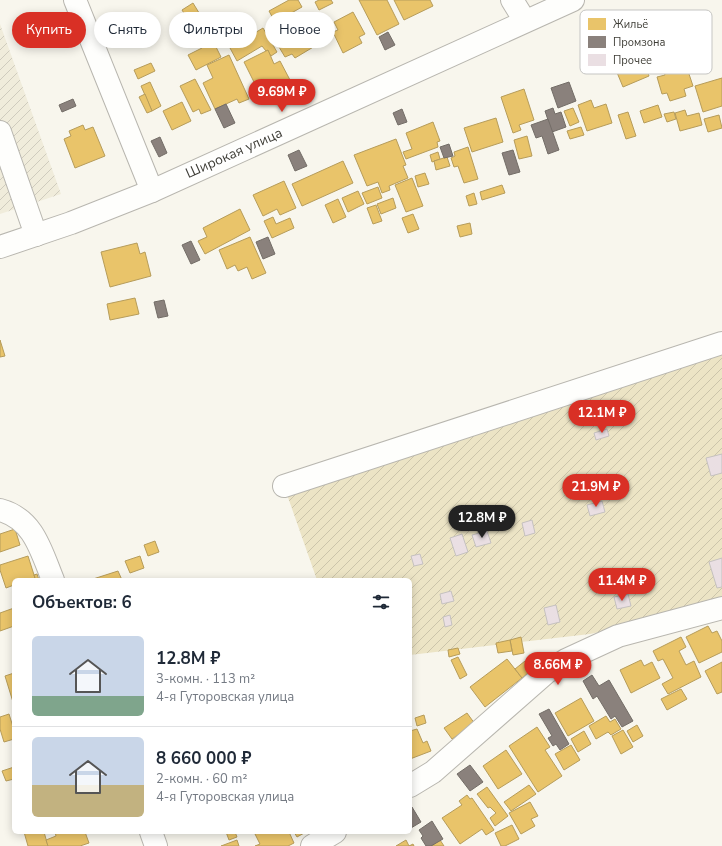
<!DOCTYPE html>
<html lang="ru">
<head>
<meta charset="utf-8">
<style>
	body { margin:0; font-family:"Nunito Sans",sans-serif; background:#f2f2f3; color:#1f2937; height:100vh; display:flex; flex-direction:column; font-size:15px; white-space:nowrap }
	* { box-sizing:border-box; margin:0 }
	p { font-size:13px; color:#747a83 }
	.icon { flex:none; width:22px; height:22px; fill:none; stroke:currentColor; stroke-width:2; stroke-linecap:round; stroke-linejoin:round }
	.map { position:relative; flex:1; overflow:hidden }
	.details { position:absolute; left:12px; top:578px; width:400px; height:256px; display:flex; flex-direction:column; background:#fff; border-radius:6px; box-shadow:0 2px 10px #0003 }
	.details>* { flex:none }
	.banner { position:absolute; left:12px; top:12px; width:400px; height:36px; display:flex; gap:8px }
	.price { position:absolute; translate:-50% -34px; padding:0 9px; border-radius:14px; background:#d93025; color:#fff; font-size:13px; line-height:26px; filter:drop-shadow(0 1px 2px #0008) }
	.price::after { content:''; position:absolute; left:50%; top:24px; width:12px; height:9px; margin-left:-6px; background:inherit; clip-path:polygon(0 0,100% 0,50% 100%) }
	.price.on { background:#222; color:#fff }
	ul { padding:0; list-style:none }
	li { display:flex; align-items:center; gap:12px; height:100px; padding:0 20px }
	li+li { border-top:1px solid #e0e1e3 }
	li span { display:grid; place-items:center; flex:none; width:112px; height:80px; border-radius:6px; color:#555 }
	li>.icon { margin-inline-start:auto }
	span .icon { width:48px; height:48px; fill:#fffc; stroke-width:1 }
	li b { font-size:17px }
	h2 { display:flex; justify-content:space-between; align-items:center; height:48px; padding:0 20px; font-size:17px }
	.pill { padding:0 14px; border-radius:18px; background:#fff; box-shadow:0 2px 10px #0003; font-size:14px; line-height:36px }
	.pill.on { background:#d93025; color:#fff }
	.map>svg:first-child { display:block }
	.industrial { fill:url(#industrial-furrows) }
	.garden { fill:url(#garden-furrows) }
	.homes { fill:#e9c46a; stroke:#b69c5a }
	.industry { fill:#8a817c; stroke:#736d67 }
	.building { fill:#eadfe3; stroke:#c5c1bf }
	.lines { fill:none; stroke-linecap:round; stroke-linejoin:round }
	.minor-casing { stroke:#b8b6af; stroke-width:24 }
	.minor { stroke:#fefefc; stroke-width:22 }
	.labels { text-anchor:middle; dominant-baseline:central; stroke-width:4; stroke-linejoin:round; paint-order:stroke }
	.street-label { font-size:14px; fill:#3e3d36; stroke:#fff }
	.key { fill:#fff; stroke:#c5c5c3; stroke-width:1 }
	.key-label { font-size:11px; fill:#3e3d36 }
</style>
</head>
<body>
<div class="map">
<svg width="722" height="846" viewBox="0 0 722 846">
	<defs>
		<pattern id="industrial-furrows" width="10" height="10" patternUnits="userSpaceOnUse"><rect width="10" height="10" fill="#f0ecdb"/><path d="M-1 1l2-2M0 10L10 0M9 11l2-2" fill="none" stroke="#cfcbbd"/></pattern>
		<pattern id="garden-furrows" width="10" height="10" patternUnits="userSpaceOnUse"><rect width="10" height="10" fill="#ece4c5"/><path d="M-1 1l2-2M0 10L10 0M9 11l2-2" fill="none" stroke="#cbc4aa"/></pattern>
	</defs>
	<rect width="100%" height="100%" fill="#f8f6ed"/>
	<!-- industrial -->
	<polygon class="industrial" points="0,24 61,194 0,214"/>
	<!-- garden -->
	<polygon class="garden" points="722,343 722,606 590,634 410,655 410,580 317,580 284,486"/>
	<!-- homes -->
	<g class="homes">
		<polygon points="289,0 298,0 302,7 286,16 288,19 281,24 279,20 275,22 269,11"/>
		<polygon points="319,0 331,0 333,3 319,10 315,2"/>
		<polygon points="359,0 387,0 399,24 377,35"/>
		<polygon points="394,0 430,0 433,6 404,20"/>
		<polygon points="193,3 207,26 196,33 182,10"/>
		<polygon points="353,12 365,34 359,37 362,43 343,53 333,32 338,30 334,22"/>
		<polygon points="303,27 315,46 295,58 292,54 285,57 276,42"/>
		<polygon points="263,28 277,52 271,56 267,50 266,51 262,46 237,61 230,48"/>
		<polygon points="209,33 221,57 196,70 188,55 202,48 198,38"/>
		<polygon points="633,49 641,69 646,67 649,76 623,87 611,58"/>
		<polygon points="268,50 274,64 280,61 290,80 260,94 244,62"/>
		<polygon points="229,55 249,99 239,103 237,99 215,109 203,83 213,78 207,65"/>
		<polygon points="685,62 693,86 684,89 686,96 670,101 667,93 662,94 657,77 665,75 663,69"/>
		<polygon points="151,63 155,71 138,79 134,70"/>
		<polygon points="722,78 722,106 703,112 695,86"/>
		<polygon points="195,79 211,110 201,114 199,109 193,112 180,86"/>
		<polygon points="150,82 161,106 152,111 141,86"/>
		<polygon points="524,89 534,120 519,125 521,130 513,133 501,97"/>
		<polygon points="145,94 152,111 147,113 139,97"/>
		<polygon points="591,100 594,108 606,104 612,123 587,131 578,105"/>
		<polygon points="182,102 191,121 172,130 163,111"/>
		<polygon points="658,105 662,117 644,123 640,111"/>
		<polygon points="573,108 579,122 570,126 564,111"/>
		<polygon points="685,110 687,116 699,113 702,125 680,131 675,113"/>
		<polygon points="628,112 636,136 626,139 618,115"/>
		<polygon points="674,112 676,119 667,122 664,114"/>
		<polygon points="719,115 722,128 708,132 704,119"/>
		<polygon points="496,118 503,142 472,152 464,128"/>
		<polygon points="433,122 440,141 437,142 438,147 406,159 403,152 412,149 406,133"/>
		<polygon points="83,125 85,130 93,127 105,156 75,168 64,139 71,136 69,131"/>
		<polygon points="581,127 584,135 570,139 567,131"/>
		<polygon points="527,136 532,156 519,159 514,140"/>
		<polygon points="396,139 406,165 403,166 408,178 389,186 390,190 382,193 378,182 367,186 354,155"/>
		<polygon points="468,147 478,179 464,183 458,166 454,167 451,158 455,156 454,152"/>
		<polygon points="438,152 440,159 432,162 430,155"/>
		<polygon points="447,157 450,166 436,170 434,161"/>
		<polygon points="343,161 353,183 302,206 292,184"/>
		<polygon points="425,173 429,184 418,187 415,176"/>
		<polygon points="412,178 423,206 406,212 395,185"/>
		<polygon points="284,181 296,208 280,215 277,209 263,216 253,195"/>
		<polygon points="502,185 505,193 482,200 480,192"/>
		<polygon points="378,187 382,198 367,204 362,193"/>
		<polygon points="358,191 364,204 348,212 342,198"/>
		<polygon points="474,193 477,204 469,206 466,196"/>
		<polygon points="393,198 396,208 381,214 377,204"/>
		<polygon points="338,199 346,217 333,223 325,205"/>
		<polygon points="376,205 382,221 373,224 367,208"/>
		<polygon points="240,209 250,230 205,254 198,241 207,237 203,228"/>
		<polygon points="413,214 419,229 408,233 402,218"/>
		<polygon points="273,217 276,224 290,218 294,228 272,238 264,221"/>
		<polygon points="470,223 472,234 460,237 457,226"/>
		<polygon points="250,237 266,273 252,279 247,267 238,271 235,265 227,269 219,250"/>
		<polygon points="137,243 140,254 145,252 151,276 110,287 101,252"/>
		<polygon points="135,298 139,314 110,320 107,304"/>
		<polygon points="0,340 5,356 0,357"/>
		<polygon points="15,529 20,545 0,552 0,534"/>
		<polygon points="155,541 159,552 148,556 144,545"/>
		<polygon points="28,556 35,578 29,580 14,580 14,585 6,588 0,570 0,565"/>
		<polygon points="140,556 144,568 130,573 125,561"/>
		<polygon points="118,571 122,580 90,580"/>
		<polygon points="37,574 39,580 29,580 35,578 34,575"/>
		<polygon points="14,608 14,626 0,631 0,613"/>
		<polygon points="708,626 712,633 717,631 722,641 722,652 699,663 686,637"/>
		<polygon points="521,637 524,653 513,655 510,640"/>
		<polygon points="681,637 686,647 679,651 686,665 694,661 701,677 668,694 662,684 673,678 663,659 658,661 653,651"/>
		<polygon points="510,640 512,651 498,653 496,643"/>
		<polygon points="458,648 460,654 449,657 448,650"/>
		<polygon points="458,657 467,675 460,679 451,660"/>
		<polygon points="507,659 522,678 485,707 470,687"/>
		<polygon points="641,660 644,666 652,662 660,678 631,693 620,670"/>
		<polygon points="525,661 532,670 522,678 515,669"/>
		<polygon points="722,662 722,692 717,694 705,671"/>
		<polygon points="14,673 14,701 13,702 5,676"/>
		<polygon points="681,689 687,699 667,710 661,699"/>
		<polygon points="581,698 594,721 568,736 555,713"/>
		<polygon points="467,713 475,724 452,739 444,728"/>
		<polygon points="9,714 14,730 14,739 4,742 0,729 0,717"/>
		<polygon points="424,715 426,723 417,726 415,718"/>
		<polygon points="606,716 610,722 615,719 621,729 611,735 608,732 596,739 589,726"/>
		<polygon points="637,725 643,736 633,742 627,731"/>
		<polygon points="537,727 550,747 545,750 562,776 538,792 509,746"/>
		<polygon points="417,729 423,743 427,741 431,751 410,759 410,731"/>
		<polygon points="623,730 633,747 621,754 612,736"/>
		<polygon points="584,731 591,744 578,752 571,739"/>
		<polygon points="571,745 580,760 564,770 555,754"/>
		<polygon points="506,750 522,774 498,789 483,766"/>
		<polygon points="14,767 14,779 6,781 2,771"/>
		<polygon points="529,785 536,794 511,811 504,802"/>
		<polygon points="487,787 508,816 495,826 490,818 496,813 490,807 488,808 477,794"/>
		<polygon points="467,795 470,799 472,798 494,830 486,835 482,829 460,844 442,818 462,805 459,801"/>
		<polygon points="530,802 538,816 531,819 535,826 521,834 509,813"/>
		<polygon points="512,825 519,839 505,846 501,846 495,833"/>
		<polygon points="24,832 44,832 48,846 28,846"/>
		<polygon points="55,832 85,832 89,843 80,846 48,846 46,840 56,836"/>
		<polygon points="226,832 235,832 237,837 229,840"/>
		<polygon points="258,832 289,832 294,843 288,846 255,846 260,844 255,834"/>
		<polygon points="294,832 306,832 297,837"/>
		<polygon points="237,840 239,846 221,846"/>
		<polygon points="406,840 409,846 413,844 414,846 396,846"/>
		<polygon points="440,840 444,846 431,846"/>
	</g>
	<!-- industry -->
	<g class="industry">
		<polygon points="388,32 395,45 385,50 379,37"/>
		<polygon points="290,80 297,95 286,100 278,85"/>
		<polygon points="569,82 576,101 558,108 551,88"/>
		<polygon points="73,99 76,106 62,112 59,105"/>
		<polygon points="226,104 235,123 224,128 215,109"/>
		<polygon points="553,108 555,114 561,112 566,127 552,132 545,111"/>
		<polygon points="402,109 407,122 398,125 393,113"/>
		<polygon points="548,119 559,150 548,154 542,136 536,138 531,125"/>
		<polygon points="160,137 167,153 159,157 151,141"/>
		<polygon points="449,144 453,156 444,158 440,147"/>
		<polygon points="299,150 307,166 295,171 288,155"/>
		<polygon points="513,150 520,172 509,175 502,153"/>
		<polygon points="268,237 275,254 263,259 256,242"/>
		<polygon points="191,241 200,260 191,264 182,245"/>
		<polygon points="164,300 168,316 158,318 154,302"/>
		<polygon points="592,675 599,686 609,680 633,721 622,727 615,716 611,719 597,696 593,699 583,681"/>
		<polygon points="549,709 569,744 560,750 556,744 553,746 548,738 552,736 539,714"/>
		<polygon points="470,765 483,782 470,791 457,774"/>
		<polygon points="412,807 421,822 411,828 410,826 410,808"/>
		<polygon points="432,821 443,839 431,846 426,846 421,838 423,836 419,830"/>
	</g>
	<!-- building -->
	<g class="building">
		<polygon points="607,429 609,436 596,440 594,433"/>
		<polygon points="722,454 722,473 711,476 706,458"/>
		<polygon points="602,501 605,512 590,516 587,505"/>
		<polygon points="532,520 535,533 525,536 522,523"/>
		<polygon points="487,531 491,543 476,547 472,535"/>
		<polygon points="462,534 468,552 456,556 450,538"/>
		<polygon points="420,554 423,564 414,566 411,556"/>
		<polygon points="722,558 722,587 717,588 709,562"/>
		<polygon points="451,591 454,601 442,604 440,594"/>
		<polygon points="628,594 631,606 617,609 614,597"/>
		<polygon points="556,605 560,622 548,625 544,608"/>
		<polygon points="450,615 452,625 445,627 443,617"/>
	</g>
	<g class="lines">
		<!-- minor casing -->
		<g class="minor-casing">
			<g id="minor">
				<polyline points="75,0 152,191"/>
				<polyline points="512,0 525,21"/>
				<polyline points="0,132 36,235"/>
				<polyline points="0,247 71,223 152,191 573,0"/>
				<polyline points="284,486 722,343"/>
				<path d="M 0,510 C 34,519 41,551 53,580"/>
				<polyline points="410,786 433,772 547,672 566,660 618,636 722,608"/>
				<polyline points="151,832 156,846"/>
				<polyline points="312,846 335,832"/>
			</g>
		</g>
		<!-- minor -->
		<use href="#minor" class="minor"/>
	</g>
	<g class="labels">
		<!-- street labels -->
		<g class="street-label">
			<text transform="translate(234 153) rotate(-24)">Широкая улица</text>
		</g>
	</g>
	<!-- legend -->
	<rect x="580" y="10" width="132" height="64" rx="6" class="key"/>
	<rect x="588" y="18" width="18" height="12" fill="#e9c46a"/>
	<rect x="588" y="36" width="18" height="12" fill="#8a817c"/>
	<rect x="588" y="54" width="18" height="12" fill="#eadfe3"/>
	<g class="key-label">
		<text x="613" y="28">Жильё</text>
		<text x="613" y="46">Промзона</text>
		<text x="613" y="64">Прочее</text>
	</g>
</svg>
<b class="price" style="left:282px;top:113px">9.69M ₽</b>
<b class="price" style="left:602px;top:434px">12.1M ₽</b>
<b class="price" style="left:596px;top:508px">21.9M ₽</b>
<b class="price on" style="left:482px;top:539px">12.8M ₽</b>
<b class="price" style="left:622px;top:602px">11.4M ₽</b>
<b class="price" style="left:558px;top:686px">8.66M ₽</b>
<div class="banner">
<a class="pill on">Купить</a>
<a class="pill">Снять</a>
<a class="pill">Фильтры</a>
<a class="pill">Новое</a>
</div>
<section class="details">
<h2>Объектов: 6<svg class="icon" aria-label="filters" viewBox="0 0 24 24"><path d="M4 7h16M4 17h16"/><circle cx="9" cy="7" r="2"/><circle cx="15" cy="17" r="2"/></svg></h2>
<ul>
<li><span style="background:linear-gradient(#c9d6e8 75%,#7fa58c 0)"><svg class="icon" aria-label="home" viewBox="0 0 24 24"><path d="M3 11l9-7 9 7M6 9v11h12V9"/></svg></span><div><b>12.8M ₽</b><p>3-комн. · 113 m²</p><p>4-я Гуторовская улица</p></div></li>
<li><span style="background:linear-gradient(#c9d6e8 60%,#c2b280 0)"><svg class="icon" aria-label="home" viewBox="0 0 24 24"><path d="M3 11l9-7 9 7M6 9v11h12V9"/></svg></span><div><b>8 660 000 ₽</b><p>2-комн. · 60 m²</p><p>4-я Гуторовская улица</p></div></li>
</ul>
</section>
</div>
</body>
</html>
